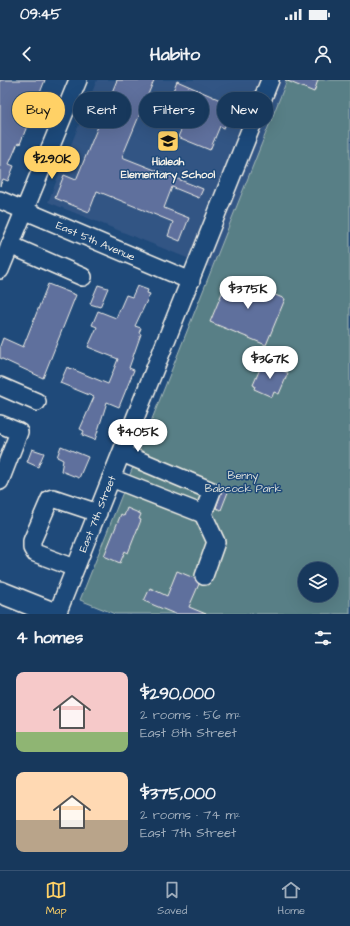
<!DOCTYPE html>
<html lang="en">
<head>
<meta charset="utf-8">
<style>
	body { margin:0; font-family:"Architects Daughter",sans-serif; background:#203f62; color:#f1f3f6; height:100vh; display:flex; flex-direction:column; font-size:15px; white-space:nowrap }
	* { box-sizing:border-box; margin:0 }
	p { font-size:13px; color:#9eacbb }
	.icon { flex:none; width:22px; height:22px; fill:none; stroke:currentColor; stroke-width:2; stroke-linecap:round; stroke-linejoin:round }
	.map { position:relative; height:534px; overflow:hidden }
	.side { display:flex; flex-direction:column; background:#17385c; flex:1 }
	.side>* { flex:none }
	.hud { position:absolute; left:12px; top:12px; width:326px; height:36px; display:flex; gap:8px }
	.controls { position:absolute; left:298px; top:482px; display:grid; gap:8px }
	.controls a { display:grid; place-items:center; width:40px; height:40px; border-radius:50%; background:#17385c; box-shadow:0 4px 16px #0002,0 0 0 1px #365272; font-size:20px }
	.price { position:absolute; translate:-50% -34px; padding:0 9px; border-radius:14px; background:#fff; color:#222; font-size:13px; line-height:26px; filter:drop-shadow(0 1px 2px #0008) }
	.price::after { content:''; position:absolute; left:50%; top:24px; width:12px; height:9px; margin-left:-6px; background:inherit; clip-path:polygon(0 0,100% 0,50% 100%) }
	.price.on { background:#ffd166; color:#111 }
	ul { padding:0; list-style:none }
	li { display:flex; align-items:center; gap:12px; height:100px; padding:0 16px }
	li span { display:grid; place-items:center; flex:none; width:112px; height:80px; border-radius:8px; color:#555 }
	li>.icon { margin-inline-start:auto }
	span .icon { width:48px; height:48px; fill:#fffc; stroke-width:1 }
	li b { font-size:17px }
	h2 { display:flex; justify-content:space-between; align-items:center; height:48px; padding:0 16px; font-size:17px }
	.pill { padding:0 14px; border-radius:18px; background:#17385c; box-shadow:0 4px 16px #0002,0 0 0 1px #365272; font-size:14px; line-height:36px }
	.pill.on { background:#ffd166; color:#111 }
	.status { display:flex; justify-content:space-between; align-items:center; height:28px; padding:0 20px; background:#17385c; direction:ltr }
	.status svg { height:11px; fill:currentColor }
	header { display:flex; justify-content:space-between; align-items:center; height:52px; padding:0 16px; background:#17385c; font-size:18px; font-weight:700 }
	.dock { display:flex; justify-content:space-around; align-items:center; height:56px; border-top:1px solid #365272; background:#17385c; font-size:11px; color:#9eacbb }
	.dock a { display:grid; justify-items:center; gap:2px }
	.dock .on { color:#ffd166 }
	.map>svg:first-child { display:block }
	.built { fill:#325584 }
	.green { fill:#587f86; stroke:#a6b8b7; fill-rule:evenodd }
	.building { fill:#5f6f9d; stroke:#f4f1e8 }
	.lines { fill:none; stroke-linecap:round; stroke-linejoin:round }
	.minor-casing { stroke:#f4f1e8; stroke-width:20 }
	.major-casing { stroke:#f4f1e8; stroke-width:24 }
	.minor { stroke:#1f4a7a; stroke-width:17 }
	.major { stroke:#1f4a7a; stroke-width:21 }
	.labels { text-anchor:middle; dominant-baseline:central; stroke-width:3; stroke-linejoin:round; paint-order:stroke }
	.poi-label { font-size:11px; font-weight:bold; fill:#f4f1e8; stroke:#1f4a7a }
	.street-label { font-size:11px; fill:#f4f1e8; stroke:#1f4a7a }
	.park-label { font-size:11px; fill:#dde0d9; stroke:#1f4a7a }
</style>
</head>
<body>
<div class="status"><b>09:45</b><svg viewBox="0 0 49 12"><path d="M0 12V9h3v3zM5 12V6h3v6zM10 12V3h3v9zM15 12V0h3v12zM26 1h20v11H26zM47 4h2v5h-2z"/></svg></div>
<header><svg class="icon" aria-label="back" viewBox="0 0 24 24"><path d="M15 5l-7 7 7 7"/></svg>Habito<svg class="icon" aria-label="person" viewBox="0 0 24 24"><circle cx="12" cy="8" r="4"/><path d="M4 21q1-7 8-7t8 7"/></svg></header>
<div class="map">
<svg width="350" height="534" viewBox="0 0 350 534">
	<rect width="100%" height="100%" fill="#1f4a7a"/>
	<filter id="ink" filterUnits="userSpaceOnUse"><feTurbulence type="fractalNoise" baseFrequency=".025" numOctaves="2"/><feDisplacementMap in="SourceGraphic" scale="8" xChannelSelector="R" yChannelSelector="G"/><feConvolveMatrix kernelMatrix="1 2 1 2 8 2 1 2 1" color-interpolation-filters="sRGB"/></filter>
	<g filter="url(#ink)">
		<!-- built -->
		<polygon class="built" points="97,0 287,0 212,188 48,122"/>
		<!-- green -->
		<path class="green" d="M 287,0 L 350,0 L 350,534 L 115,534 L 80,520 ZM 305,489 L 331,489 L 331,515 L 305,515 Z"/>
		<!-- building -->
		<g class="building">
			<polygon points="0,0 45,0 20,64 18,63 9,84 14,86 8,101 3,99 0,106"/>
			<polygon points="117,0 154,0 122,77 203,109 199,118 172,107 164,128 189,138 180,161 168,156 173,142 97,111 89,132 55,118 64,95 76,100"/>
			<polygon points="285,0 318,0 314,12"/>
			<polygon points="177,1 234,26 224,48 220,46 210,70 178,57 189,32 168,23"/>
			<polygon points="229,196 285,219 266,265 210,242"/>
			<polygon points="48,204 76,215 43,298 0,278 0,266 3,258 23,267"/>
			<polygon points="98,205 108,208 100,227 90,224"/>
			<polygon points="137,206 148,210 147,213 150,214 135,246 141,248 139,253 141,254 129,288 134,290 119,327 107,322 95,360 82,355 84,351 80,349 94,317 60,303 67,287 108,304 118,279 88,267 97,247 92,245 98,231 116,238 126,215 132,217"/>
			<polygon points="263,282 288,293 279,314 274,312 272,317 254,309 255,306 253,305"/>
			<polygon points="61,366 88,377 79,398 61,391 63,380 57,377"/>
			<polygon points="32,369 44,373 38,387 27,382"/>
			<polygon points="222,409 228,412 221,430 216,428"/>
			<polygon points="127,428 141,434 139,439 141,440 128,473 125,471 120,483 104,476 121,434 124,436"/>
			<polygon points="177,491 194,498 199,504 189,527 206,534 175,534 144,521 150,508 167,516"/>
		</g>
		<g class="lines">
			<!-- minor casing -->
			<g class="minor-casing">
				<g id="minor">
					<path id="s1" d="M 0,120 L 191,201"/>
					<polyline points="10,165 83,197"/>
					<polyline points="0,190 78,0"/>
					<polyline points="0,306 37,322"/>
					<polyline points="0,344 19,352 0,401"/>
					<polyline points="111,398 203,434 212,411 122,373"/>
					<polyline points="203,434 216,462 204,496"/>
					<polyline points="75,488 35,473 32,468 32,461 50,419 53,418 98,433"/>
					<path id="s2" d="M 57,534 L 270,0"/>
				</g>
			</g>
			<!-- major casing -->
			<g class="major-casing">
				<polyline id="major" points="0,512 55,534"/>
			</g>
			<!-- minor -->
			<use href="#minor" class="minor"/>
			<!-- major -->
			<use href="#major" class="major"/>
		</g>
	</g>
	<!-- icons -->
	<defs>
		<g id="school-square" transform="scale(1.15)"><rect x="-9" y="-9" width="18" height="18" rx="4" fill="#ffd166" stroke="#1f4a7a"/><path d="M0-5L7-2L0 1L-7-2ZM-4 1L0 2.5L4 1V4Q0 6-4 4Z" fill="#111"/></g>
	</defs>
	<g fill-rule="evenodd">
		<use href="#school-square" x="168" y="61"/>
	</g>
	<g class="labels">
		<!-- poi labels -->
		<g class="poi-label">
			<text x="168" y="81">Hialeah<tspan x="168" dy="13">Elementary School</tspan></text>
		</g>
		<!-- street labels -->
		<g class="street-label">
			<text stroke="none"><textPath href="#s1" startOffset="104">East 5th Avenue</textPath></text>
			<text stroke="none"><textPath href="#s2" startOffset="108">East 7th Street</textPath></text>
		</g>
		<!-- park labels -->
		<g class="park-label">
			<text x="243" y="395">Benny<tspan x="243" dy="13">Babcock Park</tspan></text>
		</g>
	</g>
</svg>
<div class="controls">
<a><svg class="icon" aria-label="layers" viewBox="0 0 24 24"><path d="M12 4l9 5-9 5-9-5zM3 14l9 5 9-5"/></svg></a>
</div>
<b class="price on" style="left:52px;top:100px">$290K</b>
<b class="price" style="left:248px;top:230px">$375K</b>
<b class="price" style="left:270px;top:300px">$367K</b>
<b class="price" style="left:138px;top:373px">$405K</b>
<div class="hud">
<a class="pill on">Buy</a>
<a class="pill">Rent</a>
<a class="pill">Filters</a>
<a class="pill">New</a>
</div>
</div>
<section class="side">
<h2>4 homes<svg class="icon" aria-label="filters" viewBox="0 0 24 24"><path d="M4 7h16M4 17h16"/><circle cx="9" cy="7" r="2"/><circle cx="15" cy="17" r="2"/></svg></h2>
<ul>
<li><span style="background:linear-gradient(#f6c9c9 75%,#8fb573 0)"><svg class="icon" aria-label="home" viewBox="0 0 24 24"><path d="M3 11l9-7 9 7M6 9v11h12V9"/></svg></span><div><b>$290,000</b><p>2 rooms · 56 m²</p><p>East 8th Street</p></div></li>
<li><span style="background:linear-gradient(#ffd9b3 60%,#b9a48a 0)"><svg class="icon" aria-label="home" viewBox="0 0 24 24"><path d="M3 11l9-7 9 7M6 9v11h12V9"/></svg></span><div><b>$375,000</b><p>2 rooms · 74 m²</p><p>East 7th Street</p></div></li>
</ul>
</section>
<nav class="dock">
<a class="on"><svg class="icon" aria-label="map" viewBox="0 0 24 24"><path d="M3 6l6-2 6 2 6-2v14l-6 2-6-2-6 2zM9 4v14M15 6v14"/></svg>Map</a>
<a><svg class="icon" aria-label="saved" viewBox="0 0 24 24"><path d="M7 4h10v16l-5-4-5 4z"/></svg>Saved</a>
<a><svg class="icon" aria-label="home" viewBox="0 0 24 24"><path d="M3 11l9-7 9 7M6 9v11h12V9"/></svg>Home</a>
</nav>
</body>
</html>
